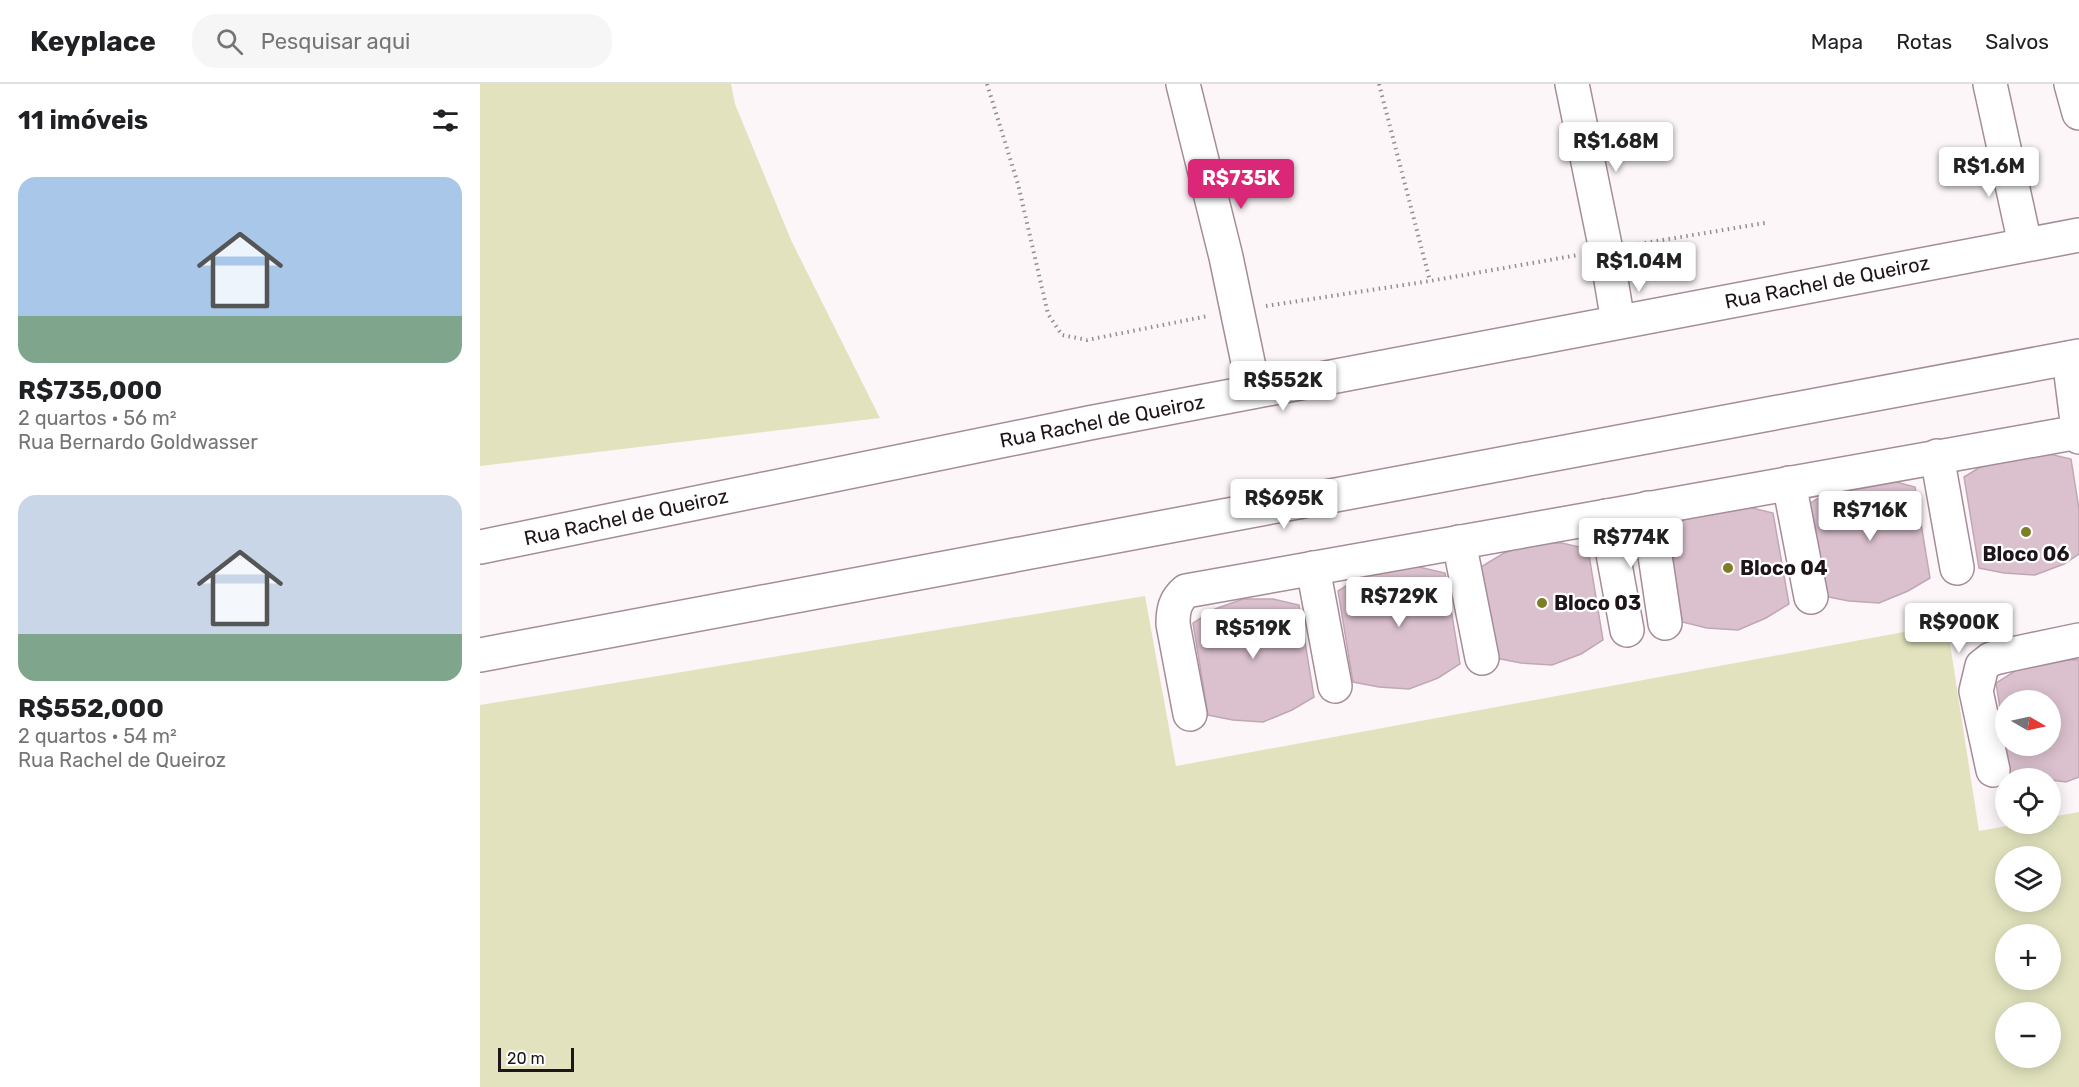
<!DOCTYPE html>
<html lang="pt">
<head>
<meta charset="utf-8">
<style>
	body { margin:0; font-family:Rubik,sans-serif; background:#f6f6f6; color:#202124; height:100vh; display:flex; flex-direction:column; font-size:22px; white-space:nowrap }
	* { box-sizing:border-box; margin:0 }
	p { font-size:20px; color:#757577 }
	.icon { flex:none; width:33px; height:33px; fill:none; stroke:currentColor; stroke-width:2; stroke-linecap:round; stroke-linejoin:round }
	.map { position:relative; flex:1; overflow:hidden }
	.sheet { display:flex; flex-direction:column; background:#fff; width:480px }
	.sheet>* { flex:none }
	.needle { width:39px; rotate:99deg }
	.tools { position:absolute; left:1515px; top:606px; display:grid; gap:12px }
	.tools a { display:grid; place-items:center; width:66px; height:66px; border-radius:50%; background:#fff; box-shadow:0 3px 15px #0003; font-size:30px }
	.scale { position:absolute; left:18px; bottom:15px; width:76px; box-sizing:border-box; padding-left:6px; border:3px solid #1e151a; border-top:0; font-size:16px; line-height:21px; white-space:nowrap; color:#1e151a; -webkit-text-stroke:4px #fff; paint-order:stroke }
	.price { position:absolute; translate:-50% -51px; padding:0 14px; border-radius:6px; background:#fff; color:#222; font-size:20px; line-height:39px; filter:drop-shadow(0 2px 3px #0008) }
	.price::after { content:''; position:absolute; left:50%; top:36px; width:18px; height:14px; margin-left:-9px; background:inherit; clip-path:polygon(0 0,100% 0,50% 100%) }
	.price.on { background:#db2777; color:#fff }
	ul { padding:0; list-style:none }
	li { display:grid; align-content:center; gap:12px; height:318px; padding:0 18px }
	li span { display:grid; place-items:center; height:186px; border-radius:18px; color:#555 }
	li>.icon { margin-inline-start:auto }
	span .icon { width:108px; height:108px; fill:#fffc; stroke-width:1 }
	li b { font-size:26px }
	h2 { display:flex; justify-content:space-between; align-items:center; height:72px; padding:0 18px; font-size:26px }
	header { display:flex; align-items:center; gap:36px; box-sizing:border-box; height:84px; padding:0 30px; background:#fff; border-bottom:2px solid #e0e0e0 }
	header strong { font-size:28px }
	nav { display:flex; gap:33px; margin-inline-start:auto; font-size:21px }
	.search { width:420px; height:54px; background:#f6f6f6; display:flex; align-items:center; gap:15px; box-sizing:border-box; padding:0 21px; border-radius:24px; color:#757577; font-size:22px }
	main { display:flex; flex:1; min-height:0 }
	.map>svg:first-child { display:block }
	.green { fill:#e2e3be; fill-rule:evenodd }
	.building { fill:#dbc1ce; stroke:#c1a7b4; stroke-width:1.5 }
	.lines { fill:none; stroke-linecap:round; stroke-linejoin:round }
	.minor-casing { stroke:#a58c99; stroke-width:36 }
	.path { stroke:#958d91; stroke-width:4; stroke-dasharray:1.5 4.5; stroke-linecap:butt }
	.minor { stroke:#fff; stroke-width:33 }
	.poi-dot { fill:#7f7e26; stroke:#fff; stroke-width:2 }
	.labels { text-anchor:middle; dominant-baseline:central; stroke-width:4.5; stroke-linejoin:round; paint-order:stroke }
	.street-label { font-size:20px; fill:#1e151a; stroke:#fff }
	.poi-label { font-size:20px; font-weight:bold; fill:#1e151a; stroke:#fff; text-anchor:start }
</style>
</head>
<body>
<header>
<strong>Keyplace</strong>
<div class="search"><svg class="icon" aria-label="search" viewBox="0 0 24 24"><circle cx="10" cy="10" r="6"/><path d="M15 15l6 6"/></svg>Pesquisar aqui</div>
<nav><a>Mapa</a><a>Rotas</a><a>Salvos</a></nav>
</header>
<main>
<section class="sheet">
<h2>11 imóveis<svg class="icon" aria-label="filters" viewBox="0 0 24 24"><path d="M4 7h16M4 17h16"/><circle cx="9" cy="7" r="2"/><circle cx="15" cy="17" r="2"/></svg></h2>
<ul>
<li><span style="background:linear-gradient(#a9c7e8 75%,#7fa58c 0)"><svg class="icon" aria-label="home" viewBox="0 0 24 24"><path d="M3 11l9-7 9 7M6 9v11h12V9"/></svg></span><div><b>R$735,000</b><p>2 quartos · 56 m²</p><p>Rua Bernardo Goldwasser</p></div></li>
<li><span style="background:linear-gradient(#c9d6e8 75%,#7fa58c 0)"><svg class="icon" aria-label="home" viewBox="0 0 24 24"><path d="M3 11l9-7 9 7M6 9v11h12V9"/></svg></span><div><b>R$552,000</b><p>2 quartos · 54 m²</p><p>Rua Rachel de Queiroz</p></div></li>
</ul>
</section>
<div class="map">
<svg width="1599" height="1003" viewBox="0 0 1599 1003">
	<rect width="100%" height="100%" fill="#fcf6f9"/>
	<!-- green -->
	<g class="green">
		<polygon points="0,0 251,0 255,20 311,156 400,334 0,382"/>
		<path d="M 665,512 L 696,682 L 1467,540 L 1499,747 L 1538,740 L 1570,740 L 1571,733 L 1599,728 L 1599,1003 L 0,1003 L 0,621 ZM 1570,772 L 1570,818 L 1526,818 L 1526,772 ZM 1526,850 L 1570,850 L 1570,896 L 1526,896 ZM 1526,928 L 1570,928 L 1570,974 L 1526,974 Z"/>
	</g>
	<!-- building -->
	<g class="building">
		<polygon points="1565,369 1591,375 1599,425 1599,470 1584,480 1555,491 1524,489 1499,484 1484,393 1507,379"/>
		<polygon points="1409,396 1435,403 1450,494 1428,507 1399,519 1369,517 1344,512 1329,420 1351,406"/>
		<polygon points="1268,423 1293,429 1309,520 1286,534 1258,546 1227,544 1202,538 1187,447 1209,433"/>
		<polygon points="1052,459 1082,459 1108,465 1123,556 1101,570 1072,581 1041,579 1016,574 1001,483 1024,469"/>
		<polygon points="909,483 939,483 965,489 980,580 958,594 929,605 899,603 873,598 858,507 881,493"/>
		<polygon points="763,515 793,515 819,521 834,613 812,626 783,638 753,636 728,631 713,539 735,525"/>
		<polygon points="1566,575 1599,576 1599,693 1586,698 1530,691 1526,662 1570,662 1570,616 1526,616 1526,660 1516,599 1538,585"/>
	</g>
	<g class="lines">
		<!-- minor casing -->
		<g class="minor-casing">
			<g id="minor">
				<polyline points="703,0 746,173 774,307"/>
				<polyline points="1092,0 1126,166 1138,238"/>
				<polyline points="1510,0 1545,160"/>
				<polyline points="1591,0 1599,29"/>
				<polyline points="1589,274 1599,353"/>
				<polyline points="1457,372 1477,484"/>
				<polyline points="1309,399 1331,513"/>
				<polyline points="1168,424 1185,539"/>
				<polyline points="1126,432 1147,546"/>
				<polyline points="979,458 1002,574"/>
				<polyline points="0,463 609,339 1599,151"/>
				<polyline points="833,484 855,602"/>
				<polyline points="0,571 1599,272"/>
				<path d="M 710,630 L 693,540 C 693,526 695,516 706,507 L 1599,348"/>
				<polyline points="1513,686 1496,607 1502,582 1511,575 1523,572 1599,556"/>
			</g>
		</g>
		<!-- path -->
		<g class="path">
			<polyline points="507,0 538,100 568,230 582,251 607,256 728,232"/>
			<polyline points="899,0 950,197"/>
			<polyline points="1153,161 1285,139"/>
			<polyline points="786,222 950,197 1098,171"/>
		</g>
		<!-- minor -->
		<use href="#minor" class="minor"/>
	</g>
	<!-- markers -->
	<g class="poi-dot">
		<circle cx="1546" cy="448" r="6"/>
		<circle cx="1248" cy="484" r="6"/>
		<circle cx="1062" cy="519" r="6"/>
	</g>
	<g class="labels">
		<!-- street labels -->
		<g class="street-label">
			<text transform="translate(1347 198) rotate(-11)">Rua Rachel de Queiroz</text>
			<text transform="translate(622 337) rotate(-11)">Rua Rachel de Queiroz</text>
			<text transform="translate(146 433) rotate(-12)">Rua Rachel de Queiroz</text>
		</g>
		<!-- poi labels -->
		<g class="poi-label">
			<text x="1546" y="470" text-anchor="middle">Bloco 06</text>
			<text x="1260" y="484">Bloco 04</text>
			<text x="1074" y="519">Bloco 03</text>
		</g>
	</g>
</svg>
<div class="tools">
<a><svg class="needle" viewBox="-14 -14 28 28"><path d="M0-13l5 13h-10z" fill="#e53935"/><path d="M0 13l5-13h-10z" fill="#757577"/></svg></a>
<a><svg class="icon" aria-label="locate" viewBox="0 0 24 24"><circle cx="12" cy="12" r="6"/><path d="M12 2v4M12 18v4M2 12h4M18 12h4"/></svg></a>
<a><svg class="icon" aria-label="layers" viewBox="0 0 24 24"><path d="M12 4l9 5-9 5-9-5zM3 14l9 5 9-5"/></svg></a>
<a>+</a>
<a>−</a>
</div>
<div class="scale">20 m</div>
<b class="price" style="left:1136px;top:89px">R$1.68M</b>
<b class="price" style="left:1509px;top:114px">R$1.6M</b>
<b class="price on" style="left:761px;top:126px">R$735K</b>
<b class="price" style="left:1159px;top:209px">R$1.04M</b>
<b class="price" style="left:803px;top:328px">R$552K</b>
<b class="price" style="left:804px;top:446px">R$695K</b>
<b class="price" style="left:1390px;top:458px">R$716K</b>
<b class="price" style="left:1151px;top:485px">R$774K</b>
<b class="price" style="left:919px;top:544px">R$729K</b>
<b class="price" style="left:1479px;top:570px">R$900K</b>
<b class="price" style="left:773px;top:576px">R$519K</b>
</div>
</main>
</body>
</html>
